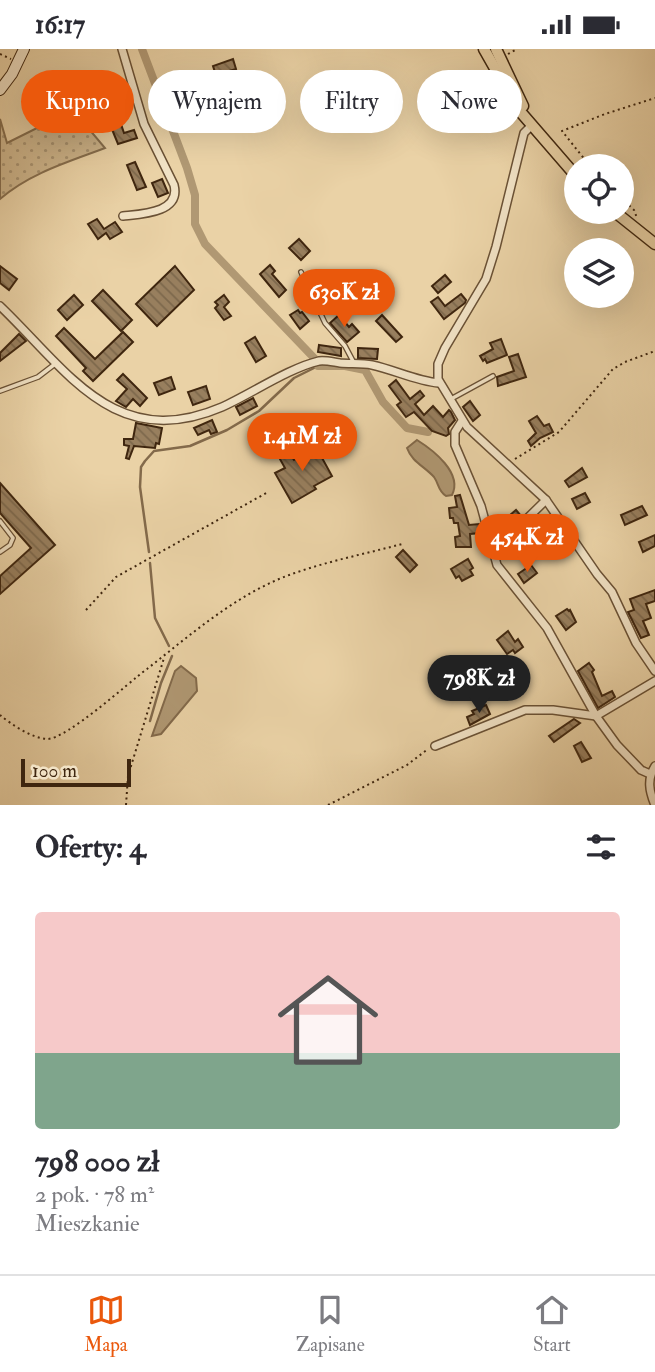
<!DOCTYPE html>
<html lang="pl">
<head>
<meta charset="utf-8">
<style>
	body { margin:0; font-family:"IM FELL Double Pica",serif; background:#f2f2f3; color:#2b2b33; height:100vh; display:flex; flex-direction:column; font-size:26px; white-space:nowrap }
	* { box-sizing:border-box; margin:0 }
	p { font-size:23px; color:#7c7c81 }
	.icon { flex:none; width:38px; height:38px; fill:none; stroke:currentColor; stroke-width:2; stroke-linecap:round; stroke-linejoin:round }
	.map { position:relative; height:756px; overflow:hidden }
	.panel { display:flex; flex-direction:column; background:#fff; flex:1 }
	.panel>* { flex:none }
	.guide { position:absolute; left:21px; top:21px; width:614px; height:63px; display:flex; gap:14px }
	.tools { position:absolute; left:564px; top:105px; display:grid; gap:14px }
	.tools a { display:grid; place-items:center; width:70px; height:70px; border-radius:50%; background:#fff; box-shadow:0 7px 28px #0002; font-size:35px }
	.scale { position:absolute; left:21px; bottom:18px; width:110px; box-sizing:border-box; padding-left:7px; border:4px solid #3f260f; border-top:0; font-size:19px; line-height:24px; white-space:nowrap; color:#3f260f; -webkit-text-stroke:5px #f1e2c5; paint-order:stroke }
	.price { position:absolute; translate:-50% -60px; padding:0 16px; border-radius:24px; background:#ea580c; color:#fff; font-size:23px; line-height:46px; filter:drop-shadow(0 2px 4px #0008) }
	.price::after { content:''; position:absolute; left:50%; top:42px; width:21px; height:16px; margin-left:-10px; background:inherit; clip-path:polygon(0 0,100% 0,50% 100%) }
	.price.selected { background:#222; color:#fff }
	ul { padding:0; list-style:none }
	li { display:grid; align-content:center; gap:14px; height:371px; padding:0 35px }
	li+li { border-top:2px solid #e1e1e2 }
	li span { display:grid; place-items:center; height:217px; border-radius:7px; color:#555 }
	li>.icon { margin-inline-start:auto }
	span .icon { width:126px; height:126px; fill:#fffc; stroke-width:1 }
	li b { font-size:30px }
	h2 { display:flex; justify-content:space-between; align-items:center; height:84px; padding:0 35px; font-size:30px }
	.chip { padding:0 24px; border-radius:32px; background:#fff; box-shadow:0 7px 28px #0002; font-size:24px; line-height:63px }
	.chip.selected { background:#ea580c; color:#fff }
	.status { display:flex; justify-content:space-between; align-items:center; height:49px; padding:0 35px; background:#fff; direction:ltr }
	.status svg { height:19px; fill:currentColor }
	.menu { display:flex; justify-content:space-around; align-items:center; height:98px; border-top:2px solid #e1e1e2; background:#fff; font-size:19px; color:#7c7c81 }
	.menu a { display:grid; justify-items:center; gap:4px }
	.menu .selected { color:#ea580c }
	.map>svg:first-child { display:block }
	.grass { fill:url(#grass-dots); stroke:#866e4e; stroke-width:2 }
	.water { fill:#b09873; stroke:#836a4b; stroke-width:2 }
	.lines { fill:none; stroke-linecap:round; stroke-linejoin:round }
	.stream { stroke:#836a4b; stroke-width:2.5 }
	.canal { stroke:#b09873; stroke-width:8 }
	.building { fill:url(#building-back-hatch); stroke:#3f260f; stroke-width:2 }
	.service-casing { stroke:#6a5135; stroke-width:6 }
	.minor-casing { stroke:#6a5135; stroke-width:10 }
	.secondary-casing { stroke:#3f260f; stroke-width:12 }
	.primary-casing { stroke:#3f260f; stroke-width:13 }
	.path { stroke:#3f260f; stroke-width:2; stroke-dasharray:2 3.5; stroke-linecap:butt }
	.service { stroke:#f1e2c5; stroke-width:3.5 }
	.minor { stroke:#f1e2c5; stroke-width:7 }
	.secondary { stroke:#f1e2c5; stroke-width:10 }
	.primary { stroke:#ead2a6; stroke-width:10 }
</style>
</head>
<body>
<div class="status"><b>16:17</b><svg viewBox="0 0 49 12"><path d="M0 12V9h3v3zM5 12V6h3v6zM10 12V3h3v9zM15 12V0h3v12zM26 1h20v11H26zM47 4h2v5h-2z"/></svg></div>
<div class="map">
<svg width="655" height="756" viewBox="0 0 655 756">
	<defs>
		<pattern id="grass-dots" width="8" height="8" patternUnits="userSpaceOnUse" patternTransform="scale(1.75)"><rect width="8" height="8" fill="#cdb58c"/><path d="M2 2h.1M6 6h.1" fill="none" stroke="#a89371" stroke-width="1.8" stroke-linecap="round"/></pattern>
		<pattern id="building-back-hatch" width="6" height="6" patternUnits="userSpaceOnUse" patternTransform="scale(1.75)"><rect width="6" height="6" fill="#987f5e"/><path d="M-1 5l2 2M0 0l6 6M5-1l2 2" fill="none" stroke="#7d684c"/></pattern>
	</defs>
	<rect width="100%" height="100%" fill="#ead2a6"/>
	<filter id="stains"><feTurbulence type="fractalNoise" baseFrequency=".00286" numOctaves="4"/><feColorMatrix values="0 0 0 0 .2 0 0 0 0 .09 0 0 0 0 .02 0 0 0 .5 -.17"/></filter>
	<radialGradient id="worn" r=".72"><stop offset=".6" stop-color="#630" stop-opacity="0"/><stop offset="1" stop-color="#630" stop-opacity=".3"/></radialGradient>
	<!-- grass -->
	<path class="grass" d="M 73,61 L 105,99 C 68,113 30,124 0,150 L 0,70 L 7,94 Z"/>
	<!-- water -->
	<g class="water">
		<path d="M 417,391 C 433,401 463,424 452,446 L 446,447 C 438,442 439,435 434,428 C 424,417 412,413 407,399 Z"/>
		<polygon points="181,617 196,629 197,642 161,685 152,687 175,622"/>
	</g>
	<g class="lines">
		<!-- stream -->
		<g class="stream">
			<polyline points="149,503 140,438 141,418 145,412 154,402 190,397 227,381 259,362 294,329 318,317"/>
			<polyline points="150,514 155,569 169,597"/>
			<polyline points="150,672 161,634 172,607"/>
		</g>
		<!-- canal -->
		<g class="canal">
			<polyline points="142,0 187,119 195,146 195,175 205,195 315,310"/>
			<polyline points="318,317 345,317 365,321 383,353 407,379 428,383"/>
		</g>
	</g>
	<!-- building -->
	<g class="building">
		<polygon points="233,10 236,20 216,26 213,17"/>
		<polygon points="114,32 116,41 127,39 130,58 122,60 120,50 110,52 106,34"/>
		<polygon points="119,69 124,84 134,81 137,89 118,95 109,73"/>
		<polygon points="135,113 146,138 137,141 127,116"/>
		<polygon points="162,130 168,144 158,148 152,134"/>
		<polygon points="97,170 104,180 115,173 122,183 110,190 106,184 98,190 88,175"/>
		<polygon points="299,190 310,202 301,211 289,199"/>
		<polygon points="270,216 275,222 272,225 286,241 279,248 260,225"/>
		<polygon points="0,217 17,230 9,241 0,234"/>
		<polygon points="175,217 194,241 157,277 136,255"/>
		<polygon points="445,226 451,233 438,244 432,237"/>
		<polygon points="103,241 132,271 121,282 92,252"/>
		<polygon points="461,245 466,251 465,254 444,270 431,253 438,248 445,257"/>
		<polygon points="74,246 83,256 67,271 58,261"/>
		<polygon points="224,246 229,253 224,258 231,267 224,271 215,259 218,256 215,253"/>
		<polygon points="298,261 300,264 302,263 309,272 300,280 290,266"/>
		<polygon points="339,266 349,278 352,275 359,283 347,293 330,274"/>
		<polygon points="382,266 402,288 396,293 376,272"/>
		<polygon points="64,279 95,310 123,283 133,293 93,332 83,322 86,319 56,287"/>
		<polygon points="19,285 26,292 0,312 0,304"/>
		<polygon points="255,288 266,307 256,313 245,294"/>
		<polygon points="501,290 507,306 487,314 485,310 483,312 480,307 493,300 490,294"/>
		<polygon points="319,296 341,299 341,307 318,303"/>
		<polygon points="358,299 378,300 377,310 358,309"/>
		<polygon points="518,305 526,328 498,337 497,328 514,322 509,308"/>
		<polygon points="123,325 147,349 140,357 133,350 126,358 116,352 127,340 117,331"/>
		<polygon points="171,328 175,340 159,346 154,334"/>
		<polygon points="396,331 410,350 420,342 424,347 415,355 424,366 433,357 443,368 449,361 451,363 455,371 448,379 449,385 446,387 432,382 414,363 406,368 397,356 401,353 389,337"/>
		<polygon points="206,337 210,350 193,356 188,343"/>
		<polygon points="253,349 257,357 240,366 236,358"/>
		<polygon points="470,352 480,366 473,372 463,358"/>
		<polygon points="537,367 544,377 549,375 553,383 540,389 531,397 528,392 536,384 529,372"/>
		<polygon points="212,371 217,383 211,385 209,381 198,386 194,379"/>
		<polygon points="268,371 278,390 272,394 261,375"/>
		<polygon points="136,374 162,379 159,395 156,394 155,399 134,397 129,410 126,409 129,397 124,396 124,390 133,390"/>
		<polygon points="316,398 332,427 314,437 316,440 292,454 275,424 285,419 276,403 287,400 294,411"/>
		<polygon points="582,419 587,428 569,438 565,432"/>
		<polygon points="0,434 55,496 0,545 0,527 31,499 0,464"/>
		<polygon points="585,444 590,453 577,460 572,450"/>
		<polygon points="460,446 469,476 479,475 480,484 470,485 471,498 456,498 455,488 460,487 458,474 454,474 453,469 450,469 449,459 457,458 455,447"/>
		<polygon points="642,457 647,466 625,476 621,466"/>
		<polygon points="516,461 521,467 501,486 495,479"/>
		<polygon points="655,486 655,497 643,503 639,493"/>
		<polygon points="403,501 417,516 410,523 396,508"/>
		<polygon points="468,510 473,519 470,521 473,526 462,532 459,527 456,529 451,520"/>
		<polygon points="531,516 537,524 524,534 518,525"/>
		<polygon points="655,541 655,552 646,555 651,569 643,572 649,586 641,589 628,563 634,561 630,550"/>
		<polygon points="567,560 569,562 570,561 576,573 566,581 556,567"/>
		<polygon points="508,582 515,593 518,590 523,598 515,604 513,601 507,605 497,591"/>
		<polygon points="589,614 594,621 592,623 602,647 612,642 615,648 598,659 578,622"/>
		<polygon points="486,656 490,665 470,676 467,668 474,665 472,662"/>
		<polygon points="574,670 580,674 554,693 549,687"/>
		<polygon points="581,693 591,709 582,713 574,697"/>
	</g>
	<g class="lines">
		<!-- service casing -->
		<g class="service-casing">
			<g id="service">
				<polyline points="301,223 325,274 345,297 354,314"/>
				<polyline points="0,342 38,328 55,315"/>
				<polyline points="451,350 493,327"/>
				<polyline points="0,472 13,489 10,496 0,503"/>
			</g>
		</g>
		<!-- minor casing -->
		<g class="minor-casing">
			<g id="minor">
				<path d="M 122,0 L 144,75 L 174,136 C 181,164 141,165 123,167"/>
				<polyline points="532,76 524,84 496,198 486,230 445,299 438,315 438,330 467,378 546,451 597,525 612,543 636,594 655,622"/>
				<path d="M 0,257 C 68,322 115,404 222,358 C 251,345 289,319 319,312 C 325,311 333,313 340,314 C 350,315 362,314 372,316 C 395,321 416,332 439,334"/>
				<polyline points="462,372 455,383 455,396 481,457 497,516 547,579 596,667 617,696 641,721 650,725"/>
				<polyline points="493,503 546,451"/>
				<polyline points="435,697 525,661 553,661 596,667 655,632"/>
				<path d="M 655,756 C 649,742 647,730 655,717"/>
			</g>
		</g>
		<!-- secondary casing -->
		<g class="secondary-casing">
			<polyline id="secondary" points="0,41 12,25 24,0"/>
		</g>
		<!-- primary casing -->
		<g class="primary-casing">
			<g id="primary">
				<polyline points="484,0 518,60 576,127"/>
				<polyline points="496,0 523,57"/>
				<polyline points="615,163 655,195"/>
			</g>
		</g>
		<!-- path -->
		<g class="path">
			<polyline points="0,5 11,10"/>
			<polyline points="508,5 517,0"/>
			<polyline points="590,117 562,82 605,65 655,49"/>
			<polyline points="621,149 634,161 637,169"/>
			<polyline points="515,410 559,383 613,320 625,313 655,302"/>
			<polyline points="86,561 116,528 268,443"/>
			<path d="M 0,666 C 11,675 31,689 47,690 C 67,690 128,634 147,620 C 189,587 230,551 279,530 C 318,514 361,506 402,495"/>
			<polyline points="126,756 128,727 164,609"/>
			<polyline points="328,756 407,716 428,700"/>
		</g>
		<!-- service -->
		<use href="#service" class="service"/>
		<!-- minor -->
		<use href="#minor" class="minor"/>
		<!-- secondary -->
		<use href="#secondary" class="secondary"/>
		<!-- primary -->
		<use href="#primary" class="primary"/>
	</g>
	<rect width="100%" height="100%" filter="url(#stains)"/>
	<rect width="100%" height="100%" fill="url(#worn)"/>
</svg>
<div class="tools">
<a><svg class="icon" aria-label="locate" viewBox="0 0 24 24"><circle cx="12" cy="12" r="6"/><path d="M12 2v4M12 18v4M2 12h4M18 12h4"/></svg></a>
<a><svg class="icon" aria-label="layers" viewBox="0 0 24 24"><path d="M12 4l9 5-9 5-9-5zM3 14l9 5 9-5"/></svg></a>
</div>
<div class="scale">100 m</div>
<b class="price" style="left:344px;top:280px">630K zł</b>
<b class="price" style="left:302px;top:424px">1.41M zł</b>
<b class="price" style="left:527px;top:525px">454K zł</b>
<b class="price selected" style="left:479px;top:666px">798K zł</b>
<div class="guide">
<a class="chip selected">Kupno</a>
<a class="chip">Wynajem</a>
<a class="chip">Filtry</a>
<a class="chip">Nowe</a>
</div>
</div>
<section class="panel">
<h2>Oferty: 4<svg class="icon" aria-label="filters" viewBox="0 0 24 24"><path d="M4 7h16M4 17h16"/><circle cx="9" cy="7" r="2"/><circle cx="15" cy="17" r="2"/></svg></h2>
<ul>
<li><span style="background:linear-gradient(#f6c9c9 65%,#7fa58c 0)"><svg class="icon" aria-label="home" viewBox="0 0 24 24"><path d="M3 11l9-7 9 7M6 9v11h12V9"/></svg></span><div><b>798 000 zł</b><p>2 pok. · 78 m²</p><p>Mieszkanie</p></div></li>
</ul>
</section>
<nav class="menu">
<a class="selected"><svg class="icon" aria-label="map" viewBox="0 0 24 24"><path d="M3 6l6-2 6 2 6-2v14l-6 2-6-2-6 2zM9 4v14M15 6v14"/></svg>Mapa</a>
<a><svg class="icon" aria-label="saved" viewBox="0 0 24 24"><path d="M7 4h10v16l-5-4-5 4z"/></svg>Zapisane</a>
<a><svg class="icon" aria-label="home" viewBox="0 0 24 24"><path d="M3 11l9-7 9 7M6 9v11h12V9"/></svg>Start</a>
</nav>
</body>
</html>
